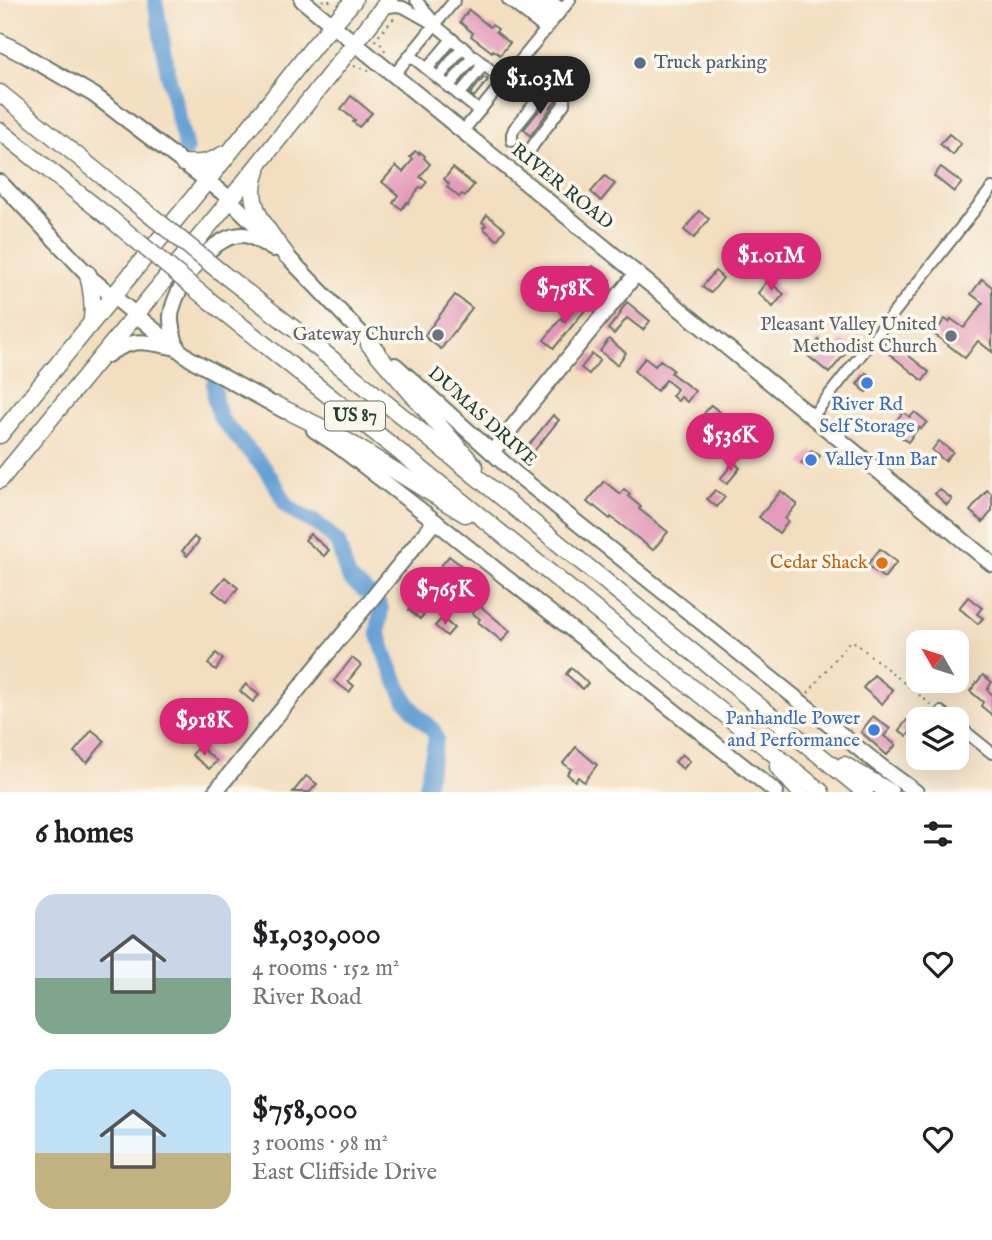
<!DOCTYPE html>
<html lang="en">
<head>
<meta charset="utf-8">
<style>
	body { margin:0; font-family:"IM FELL English",serif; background:#f2f2f2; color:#202124; height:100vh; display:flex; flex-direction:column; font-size:26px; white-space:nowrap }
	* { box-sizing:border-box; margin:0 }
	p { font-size:23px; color:#757577 }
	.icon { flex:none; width:38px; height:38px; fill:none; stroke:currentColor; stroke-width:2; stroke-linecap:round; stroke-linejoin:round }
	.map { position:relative; height:792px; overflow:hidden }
	.sheet { display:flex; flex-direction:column; background:#fff; flex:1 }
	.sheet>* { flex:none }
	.needle { width:46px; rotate:309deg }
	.buttons { position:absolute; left:906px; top:630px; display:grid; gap:14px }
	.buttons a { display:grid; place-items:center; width:63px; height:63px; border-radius:14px; background:#fff; box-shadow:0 7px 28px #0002; font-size:35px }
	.price { position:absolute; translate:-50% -60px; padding:0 16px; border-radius:24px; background:#db2777; color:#fff; font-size:23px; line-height:46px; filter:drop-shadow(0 2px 4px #0008) }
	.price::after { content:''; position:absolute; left:50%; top:42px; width:21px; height:16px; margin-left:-10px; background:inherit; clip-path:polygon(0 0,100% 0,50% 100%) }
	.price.active { background:#222; color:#fff }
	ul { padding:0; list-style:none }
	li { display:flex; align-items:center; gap:21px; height:175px; padding:0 35px }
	li span { display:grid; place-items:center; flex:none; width:196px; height:140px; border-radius:21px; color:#555 }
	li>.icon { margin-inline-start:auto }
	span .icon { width:84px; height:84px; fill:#fffc; stroke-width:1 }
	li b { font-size:30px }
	h2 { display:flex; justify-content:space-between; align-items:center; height:84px; padding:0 35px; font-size:30px }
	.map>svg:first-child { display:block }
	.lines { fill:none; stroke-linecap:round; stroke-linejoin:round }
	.river { stroke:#649fd4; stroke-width:16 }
	.building { fill:#e49aba }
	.minor-casing { stroke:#697565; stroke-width:14 }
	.major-casing { stroke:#697565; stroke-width:18 }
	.highway-casing { stroke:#697565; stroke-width:19 }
	.path { stroke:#697565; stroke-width:2; stroke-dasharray:2 5; stroke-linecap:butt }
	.minor { stroke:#fff; stroke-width:10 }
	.major { stroke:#fff; stroke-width:14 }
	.highway { stroke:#fff; stroke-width:16 }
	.highway-bridge-casing { stroke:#697565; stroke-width:19; stroke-linecap:butt }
	.highway-bridge { stroke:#fff; stroke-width:16 }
	.service-dot { fill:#5c6f8a; stroke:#fbf7ec; stroke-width:2.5 }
	.worship-dot { fill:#6b7280; stroke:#fbf7ec; stroke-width:2.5 }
	.shop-dot { fill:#3f7fe0; stroke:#fbf7ec; stroke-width:2.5 }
	.food-dot { fill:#e8710a; stroke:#fbf7ec; stroke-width:2.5 }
	.labels { text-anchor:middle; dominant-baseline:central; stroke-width:7; stroke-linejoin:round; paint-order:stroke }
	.shield { fill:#fbf7ec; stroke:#61756b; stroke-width:2 }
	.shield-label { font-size:18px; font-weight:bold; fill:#1f3d34 }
	.service-label { font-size:19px; fill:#4e5e75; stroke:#fbf7ec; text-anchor:start }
	.street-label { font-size:19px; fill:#1f3d34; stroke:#fbf7ec }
	.worship-label { font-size:19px; fill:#5b616d; stroke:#fbf7ec; text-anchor:end }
	.shop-label { font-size:19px; fill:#366cbe; stroke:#fbf7ec }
	.food-label { font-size:19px; fill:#c56008; stroke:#fbf7ec; text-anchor:end }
</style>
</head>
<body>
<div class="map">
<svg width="992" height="792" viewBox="0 0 992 792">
	<rect width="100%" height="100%" fill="#fbf7ec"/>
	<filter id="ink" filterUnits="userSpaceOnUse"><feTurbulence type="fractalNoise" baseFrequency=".0143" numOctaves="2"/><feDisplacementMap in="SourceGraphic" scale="14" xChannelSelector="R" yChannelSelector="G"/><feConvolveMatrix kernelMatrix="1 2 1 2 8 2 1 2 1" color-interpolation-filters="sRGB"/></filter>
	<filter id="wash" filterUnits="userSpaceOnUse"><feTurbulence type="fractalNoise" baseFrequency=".00686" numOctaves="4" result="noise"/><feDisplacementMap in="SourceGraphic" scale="28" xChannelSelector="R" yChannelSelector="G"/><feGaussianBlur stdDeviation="1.57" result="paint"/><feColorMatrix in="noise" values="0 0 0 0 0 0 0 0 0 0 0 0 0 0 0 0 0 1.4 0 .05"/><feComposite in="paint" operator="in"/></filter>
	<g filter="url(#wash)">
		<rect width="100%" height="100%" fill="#f3dec0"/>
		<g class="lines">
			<!-- river -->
			<g class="river">
				<polyline points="155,0 168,74 186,150"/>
				<polyline points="214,384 215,401 221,419 265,469 277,487 286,505 298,514 314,522 325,530 338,543 345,568 350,579 369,594"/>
				<polyline points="378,603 381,609 378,632 388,663 406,701 420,718 433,730 436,738 425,792"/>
			</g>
		</g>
		<g id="blocks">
			<!-- building -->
			<g class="building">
				<polygon points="469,10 490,27 492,25 498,29 496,32 510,43 500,55 493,50 492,52 471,36 473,33 460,22"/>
				<polygon points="484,77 488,80 474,97 470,94"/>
				<polygon points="351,96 372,113 359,127 353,122 355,120 341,109"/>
				<polygon points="552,97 555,98 556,101 530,136 524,129 549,98"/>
				<polygon points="949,134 961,144 953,155 940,144"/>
				<polygon points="415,151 419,154 420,152 425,156 424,158 430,164 420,177 427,182 422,188 420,187 408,203 407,202 402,209 393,203 398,195 382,182 396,166 403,172 413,159 410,157"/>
				<polygon points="941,167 962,183 954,192 934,176"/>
				<polygon points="453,168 474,185 465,196 462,194 459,197 447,187 449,184 444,179"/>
				<polygon points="605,176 615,184 601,201 591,192"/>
				<polygon points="699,211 709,219 694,238 684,230"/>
				<polygon points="487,215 505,229 497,240 483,228 486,225 482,222"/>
				<polygon points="593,266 610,279 602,289 585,276"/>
				<polygon points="531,270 551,286 544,295 524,278"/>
				<polygon points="715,271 723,278 711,293 702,287"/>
				<polygon points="572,274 583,283 575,292 565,283"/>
				<polygon points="769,279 775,284 774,286 784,294 773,307 758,293"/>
				<polygon points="982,279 992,287 992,352 978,341 965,358 934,334 945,319 949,322 951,319 964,328 983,303 971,294"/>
				<polygon points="455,295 472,308 441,349 424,336"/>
				<polygon points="579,302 587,308 554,348 544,340 561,318 564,321"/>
				<polygon points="627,302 650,321 643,330 627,318 614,334 608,329 621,313 620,312"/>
				<polygon points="609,339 626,353 617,365 600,351"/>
				<polygon points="888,339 929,372 923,381 881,347"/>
				<polygon points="819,340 833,352 843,341 851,347 829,373 807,355"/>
				<polygon points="592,354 600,360 589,374 581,368"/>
				<polygon points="645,358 655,366 660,360 673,370 671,373 695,391 687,402 681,397 678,401 672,396 677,389 666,380 657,391 634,371"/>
				<polygon points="866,373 875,380 866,392 857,384"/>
				<polygon points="711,405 722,414 710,429 699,420"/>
				<polygon points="903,412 910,417 915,412 927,422 921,429 919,427 908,442 900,436 902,434 892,426"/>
				<polygon points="553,415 559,420 530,456 524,451"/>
				<polygon points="744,435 753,443 741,458 732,450"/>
				<polygon points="939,441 953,452 945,461 932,450"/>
				<polygon points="812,450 820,456 809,469 801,463"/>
				<polygon points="734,462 740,468 727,484 720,479"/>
				<polygon points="604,481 620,494 624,489 630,494 628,496 641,507 639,509 668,532 653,550 611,517 610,519 594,506 593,507 587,502"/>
				<polygon points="939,489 952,499 947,505 935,494"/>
				<polygon points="715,490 725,497 717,507 707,499"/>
				<polygon points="987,490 992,494 992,511 983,522 970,511"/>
				<polygon points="781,491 797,504 785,519 788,521 779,533 759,517"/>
				<polygon points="310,534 329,550 324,556 305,540"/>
				<polygon points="194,537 199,541 187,556 182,551"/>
				<polygon points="880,549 897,562 884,578 867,565"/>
				<polygon points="449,556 462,566 458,570 462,574 457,581 440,567"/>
				<polygon points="225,577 238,588 227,602 213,591"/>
				<polygon points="968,597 982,608 977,614 983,618 978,624 959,608"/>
				<polygon points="415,602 426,612 420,619 409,610"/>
				<polygon points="479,605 510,631 502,641 478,622 480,619 472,613"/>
				<polygon points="442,618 454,628 447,636 435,626"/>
				<polygon points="216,653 223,659 216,670 208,664"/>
				<polygon points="352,658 361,665 348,681 354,686 349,692 334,681"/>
				<polygon points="571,668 588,683 583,689 566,674"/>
				<polygon points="874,675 893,690 882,704 863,688"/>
				<polygon points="983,675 992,682 987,690 992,694 992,715 981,706 983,702 970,691"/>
				<polygon points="246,684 259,695 253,702 240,691"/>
				<polygon points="873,716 890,729 884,736 896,745 887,755 861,732"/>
				<polygon points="907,720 915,727 907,736 899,730"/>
				<polygon points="92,730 105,741 87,763 74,752"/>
				<polygon points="199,746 217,761 209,769 192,755"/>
				<polygon points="576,747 597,765 584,782 578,777 575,781 567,774 571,769 563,763"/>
				<polygon points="682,754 690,761 683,769 675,762"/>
				<polygon points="306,776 317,784 310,792 293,792"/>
			</g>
		</g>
	</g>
	<g filter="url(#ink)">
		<use href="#blocks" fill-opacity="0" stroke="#697565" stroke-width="2"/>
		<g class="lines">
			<!-- minor casing -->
			<g class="minor-casing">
				<g id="minor">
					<polyline points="416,0 434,22"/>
					<polyline points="508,0 546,30"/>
					<polyline points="522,0 551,23"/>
					<polyline points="536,0 557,16"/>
					<polyline points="551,0 562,9"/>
					<polyline points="382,8 396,6 403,7 435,25 504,81"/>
					<polyline points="410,55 479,111"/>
					<polyline points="427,69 452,39"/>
					<polyline points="394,75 455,0"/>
					<polyline points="438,78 463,47"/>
					<polyline points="448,87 474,56"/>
					<polyline points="459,95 484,64"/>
					<polyline points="463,131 570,0"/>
					<path d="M 512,141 L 512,134 L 514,129 L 544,92 C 554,86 566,91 564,104 L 534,144 L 528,154"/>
					<polyline points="812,417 992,188"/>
					<polyline points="941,712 950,719"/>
					<polyline points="957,725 992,753"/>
				</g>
			</g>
			<!-- major casing -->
			<g class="major-casing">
				<g id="major">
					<polyline points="302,0 992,564"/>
					<polyline points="21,53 94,95 223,193 287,256 377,350"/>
					<polyline points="0,182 93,280 136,315 189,358 285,411"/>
					<path d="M 106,356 C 133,336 146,342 177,348 C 175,338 170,326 171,316 C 174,287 215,227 249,236 C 257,239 266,245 273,249"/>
					<polyline points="395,365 515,473 883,768 916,792"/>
					<polyline points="314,430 338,446 435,521 776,792"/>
					<polyline points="492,452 637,273"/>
					<polyline points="215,792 435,521"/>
				</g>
			</g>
			<!-- highway casing -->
			<g class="highway-casing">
				<g id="highway">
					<polyline points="0,42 21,53"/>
					<polyline points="0,93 128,197"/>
					<polyline points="0,131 112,220"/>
					<path d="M 183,163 C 200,164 210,163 224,154"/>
					<path d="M 257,171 C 243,205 268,230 287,256"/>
					<path d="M 88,274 C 92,291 94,304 92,320"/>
					<polyline points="223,274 297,331 865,792"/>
					<polyline points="205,297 450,492 821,792"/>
					<polyline points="369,344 475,467"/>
					<polyline points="276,405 337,435 465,514"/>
					<polyline points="0,435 207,181 314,46 354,0"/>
					<polyline points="0,480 230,200 389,0"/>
					<polyline points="844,765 890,792"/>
					<polyline points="778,767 800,792"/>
				</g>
			</g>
			<!-- path -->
			<g class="path">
				<polyline points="322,0 328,2 331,0"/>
				<polyline points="385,51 383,46 375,40 396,16"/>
				<polyline points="354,66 369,71"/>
				<polyline points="561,189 564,191 562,195 564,200"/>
				<polyline points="808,693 849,642 854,642 934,707"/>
			</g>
			<!-- minor -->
			<use href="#minor" class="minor"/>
			<!-- major -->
			<use href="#major" class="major"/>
			<!-- highway -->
			<use href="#highway" class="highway"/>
			<!-- highway-bridge casing -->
			<g class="highway-bridge-casing">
				<g id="highway-bridge">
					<polyline points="128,197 223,274"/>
					<polyline points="112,220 205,297"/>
				</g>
			</g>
			<!-- highway-bridge -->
			<use href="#highway-bridge" class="highway-bridge"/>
		</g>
	</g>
	<!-- markers -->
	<circle class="service-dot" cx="640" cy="63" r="7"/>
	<g class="worship-dot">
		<circle cx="438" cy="335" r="7"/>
		<circle cx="951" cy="336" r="7"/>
	</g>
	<g class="shop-dot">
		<circle cx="867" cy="383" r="7"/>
		<circle cx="811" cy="460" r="7"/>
		<circle cx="874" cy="730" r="7"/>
	</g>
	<circle class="food-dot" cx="882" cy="563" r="7"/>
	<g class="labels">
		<!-- shield labels -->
		<rect class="shield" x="325" y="401.5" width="60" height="29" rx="5"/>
		<g class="shield-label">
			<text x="355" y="416">US 87</text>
		</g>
		<!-- service labels -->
		<g class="service-label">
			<text x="654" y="63">Truck parking</text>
		</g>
		<!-- street labels -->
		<g class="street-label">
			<text transform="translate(562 187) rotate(39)">RIVER ROAD</text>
			<text transform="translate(482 417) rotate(42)">DUMAS DRIVE</text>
		</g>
		<!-- worship labels -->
		<g class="worship-label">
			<text x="937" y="325">Pleasant Valley United<tspan x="937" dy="22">Methodist Church</tspan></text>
			<text x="424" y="335">Gateway Church</text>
		</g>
		<!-- shop labels -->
		<g class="shop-label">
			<text x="867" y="405">River Rd<tspan x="867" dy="22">Self Storage</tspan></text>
			<text x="825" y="460" text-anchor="start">Valley Inn Bar</text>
			<text x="860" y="719" text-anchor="end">Panhandle Power<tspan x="860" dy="22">and Performance</tspan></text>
		</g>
		<!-- food labels -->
		<g class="food-label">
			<text x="868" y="563">Cedar Shack</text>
		</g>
	</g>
</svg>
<div class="buttons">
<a><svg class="needle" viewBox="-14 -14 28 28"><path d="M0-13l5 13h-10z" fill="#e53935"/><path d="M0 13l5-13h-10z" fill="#757577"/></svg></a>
<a><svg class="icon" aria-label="layers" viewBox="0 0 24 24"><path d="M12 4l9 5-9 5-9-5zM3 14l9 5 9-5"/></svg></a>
</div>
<b class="price active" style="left:540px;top:116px">$1.03M</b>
<b class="price" style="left:771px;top:293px">$1.01M</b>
<b class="price" style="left:565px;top:326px">$758K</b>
<b class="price" style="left:730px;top:473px">$536K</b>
<b class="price" style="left:445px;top:627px">$765K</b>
<b class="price" style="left:204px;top:758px">$918K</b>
</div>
<section class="sheet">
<h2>6 homes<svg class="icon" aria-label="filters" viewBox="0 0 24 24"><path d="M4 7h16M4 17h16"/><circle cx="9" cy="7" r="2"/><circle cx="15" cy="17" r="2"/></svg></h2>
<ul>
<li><span style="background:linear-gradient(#c9d6e8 60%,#7fa58c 0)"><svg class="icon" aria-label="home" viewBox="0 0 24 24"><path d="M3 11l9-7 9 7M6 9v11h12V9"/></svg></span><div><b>$1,030,000</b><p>4 rooms · 152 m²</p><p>River Road</p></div><svg class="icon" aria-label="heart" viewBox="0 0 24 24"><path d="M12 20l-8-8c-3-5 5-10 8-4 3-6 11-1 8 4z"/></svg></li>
<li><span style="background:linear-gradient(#bfe0f5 60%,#c2b280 0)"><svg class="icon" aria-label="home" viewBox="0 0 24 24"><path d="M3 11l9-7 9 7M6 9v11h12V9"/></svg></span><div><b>$758,000</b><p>3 rooms · 98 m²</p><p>East Cliffside Drive</p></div><svg class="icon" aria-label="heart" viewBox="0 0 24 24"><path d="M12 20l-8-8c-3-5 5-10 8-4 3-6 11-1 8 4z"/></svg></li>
</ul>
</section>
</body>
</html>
